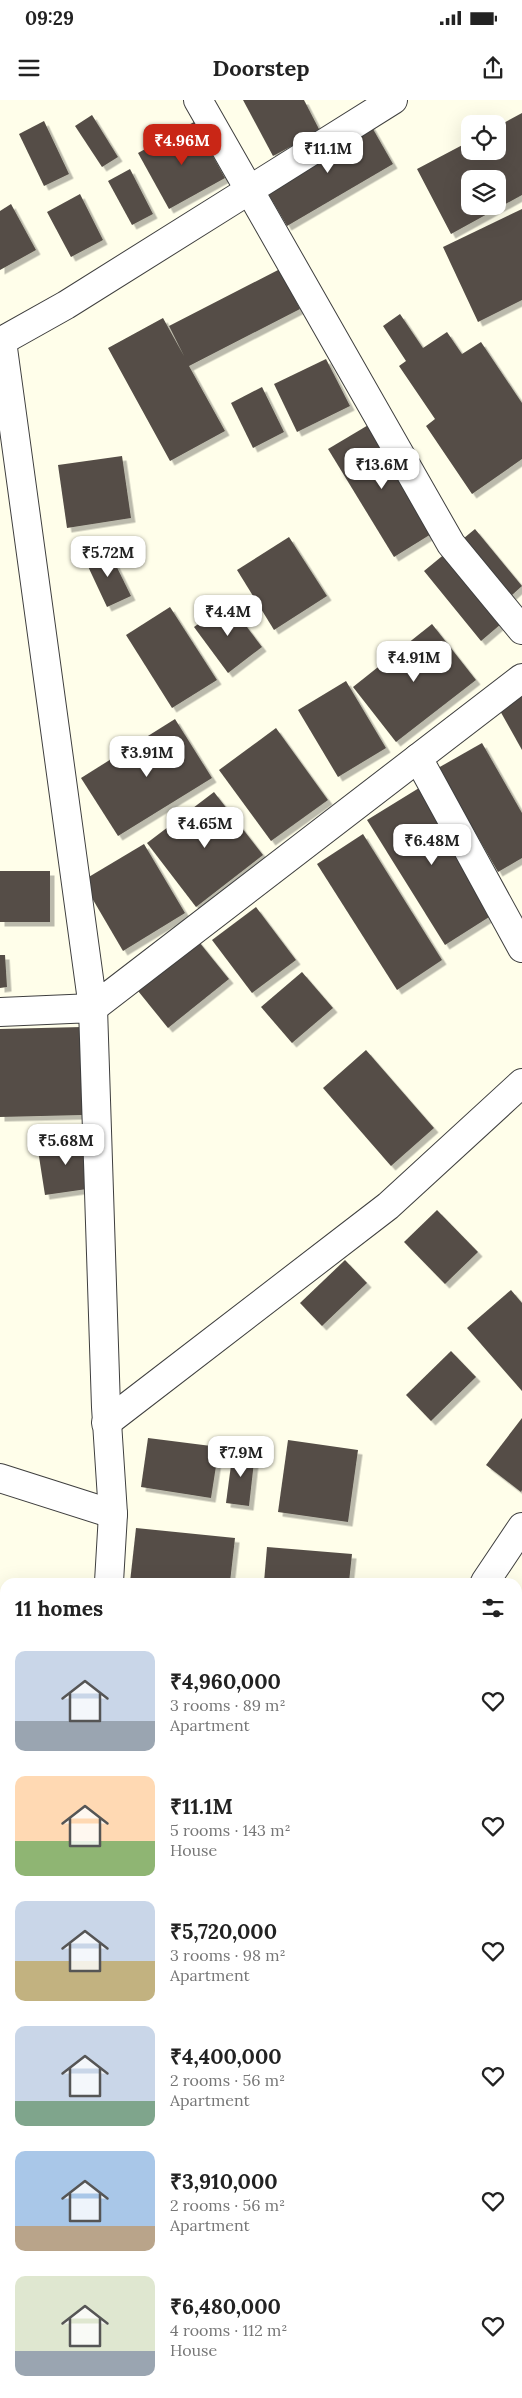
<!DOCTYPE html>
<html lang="en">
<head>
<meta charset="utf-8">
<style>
	body { margin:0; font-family:Lora,serif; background:#f6f6f6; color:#222; height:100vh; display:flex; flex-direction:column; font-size:19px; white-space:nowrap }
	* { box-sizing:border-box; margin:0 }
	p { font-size:16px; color:#767676 }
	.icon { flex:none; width:28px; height:28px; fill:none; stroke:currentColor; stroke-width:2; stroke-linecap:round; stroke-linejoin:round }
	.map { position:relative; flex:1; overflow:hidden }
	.sheet { position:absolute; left:0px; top:1478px; width:522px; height:821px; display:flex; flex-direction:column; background:#fff; border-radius:15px 15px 0 0; box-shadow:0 5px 20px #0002 }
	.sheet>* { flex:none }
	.tools { position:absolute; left:461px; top:15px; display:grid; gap:10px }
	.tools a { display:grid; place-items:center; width:45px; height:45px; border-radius:10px; background:#fff; box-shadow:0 5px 20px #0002; font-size:25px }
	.price { position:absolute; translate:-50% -42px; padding:0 11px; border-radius:10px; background:#fff; color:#222; font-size:16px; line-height:32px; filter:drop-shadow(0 1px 2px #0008) }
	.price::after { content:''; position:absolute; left:50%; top:30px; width:15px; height:11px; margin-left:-8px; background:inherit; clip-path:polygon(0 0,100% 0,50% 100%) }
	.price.on { background:#c92616; color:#fff }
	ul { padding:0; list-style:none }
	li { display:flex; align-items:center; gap:15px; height:125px; padding:0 15px }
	li span { display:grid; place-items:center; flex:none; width:140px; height:100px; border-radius:10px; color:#555 }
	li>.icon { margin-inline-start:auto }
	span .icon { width:60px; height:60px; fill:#fffc; stroke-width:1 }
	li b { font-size:21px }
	h2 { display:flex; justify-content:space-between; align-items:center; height:60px; padding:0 15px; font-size:21px }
	.status { display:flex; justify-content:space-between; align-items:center; height:35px; padding:0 25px; background:#fff; direction:ltr }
	.status svg { height:14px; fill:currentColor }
	header { display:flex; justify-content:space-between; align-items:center; height:65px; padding:0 15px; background:#fff; font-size:22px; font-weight:700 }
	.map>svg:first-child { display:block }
	.building { fill:#554e47; fill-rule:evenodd; filter:url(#shadow) }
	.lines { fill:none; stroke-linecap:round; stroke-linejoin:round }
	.minor-casing { stroke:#3f3f3f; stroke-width:30 }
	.minor { stroke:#fff; stroke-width:28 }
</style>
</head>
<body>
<div class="status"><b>09:29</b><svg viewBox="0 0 49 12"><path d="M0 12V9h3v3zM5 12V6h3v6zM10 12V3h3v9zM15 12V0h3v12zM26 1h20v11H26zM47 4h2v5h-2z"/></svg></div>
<header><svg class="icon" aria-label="menu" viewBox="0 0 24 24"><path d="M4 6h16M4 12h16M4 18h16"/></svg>Doorstep<svg class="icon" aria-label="share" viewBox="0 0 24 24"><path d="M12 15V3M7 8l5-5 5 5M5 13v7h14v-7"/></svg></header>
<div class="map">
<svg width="522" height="2298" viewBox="0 0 522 2298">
	<defs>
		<filter id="shadow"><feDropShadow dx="4.5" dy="4.5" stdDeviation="0" flood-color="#0004"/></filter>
	</defs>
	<rect width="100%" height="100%" fill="#fffeea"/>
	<!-- building -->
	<g class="building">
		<polygon points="243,0 304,0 320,31 273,56"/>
		<path d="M 522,13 L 522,95 L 451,134 L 417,69 L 470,41 L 470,51 L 498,51 L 498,26 ZM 470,79 L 498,79 L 498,106 L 470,106 Z"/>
		<polygon points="92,15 118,57 102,67 75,26"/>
		<polygon points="44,21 69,74 44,86 19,34"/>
		<polygon points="194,22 225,78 169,109 138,53"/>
		<polygon points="369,22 393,64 287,126 263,85"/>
		<polygon points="130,69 153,114 132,125 108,81"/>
		<polygon points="80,94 103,140 71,157 47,112"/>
		<polygon points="11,104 36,150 0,170 0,111"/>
		<polygon points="522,109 522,200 478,222 443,147"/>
		<polygon points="280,169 300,209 189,266 225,331 170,361 108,248 163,218 184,256 169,226"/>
		<polygon points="400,214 423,248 447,232 462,254 481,242 522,303 522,359 472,394 426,326 435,319 399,266 406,261 383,226"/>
		<polygon points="326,259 350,306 297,332 274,284"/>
		<polygon points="262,287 284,332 253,348 231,303"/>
		<polygon points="370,324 436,431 394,457 328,349"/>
		<polygon points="122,356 131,418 67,428 58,365"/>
		<polygon points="475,429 522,486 492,513 501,524 481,541 424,471"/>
		<polygon points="289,437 327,496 274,530 237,470"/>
		<polygon points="108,449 131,496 107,507 85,460"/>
		<polygon points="228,502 262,547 228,573 194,527"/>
		<polygon points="170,507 217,580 172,608 126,535"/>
		<polygon points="432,524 476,580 396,642 353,587"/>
		<polygon points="346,581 386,648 338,677 298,610"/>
		<polygon points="522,595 522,650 499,609"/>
		<polygon points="175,619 212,678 118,736 81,678"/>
		<polygon points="276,628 328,700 271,741 219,670"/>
		<polygon points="482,643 522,713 522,758 498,772 438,668"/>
		<polygon points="419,688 497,812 445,845 367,720"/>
		<polygon points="214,692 263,755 196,807 147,743"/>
		<polygon points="363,734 442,860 397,890 317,764"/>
		<polygon points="144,744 185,813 123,851 82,781"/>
		<rect x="0" y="771" width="50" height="51"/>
		<polygon points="256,807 296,860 252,893 212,840"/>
		<polygon points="191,832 229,879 168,928 130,881"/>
		<polygon points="0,855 5,855 7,887 0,888"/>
		<polygon points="302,872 333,908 292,943 261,907"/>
		<polygon points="82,927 83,1015 0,1017 0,929"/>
		<polygon points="366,950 434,1028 391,1066 323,988"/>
		<polygon points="88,1036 94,1088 45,1095 37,1044"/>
		<polygon points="437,1110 478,1152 445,1184 404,1142"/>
		<polygon points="345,1160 367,1183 322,1226 300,1203"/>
		<polygon points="511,1190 522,1203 522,1291 467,1228"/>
		<polygon points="451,1251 476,1277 431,1321 406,1295"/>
		<polygon points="522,1318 522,1390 521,1392 486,1365"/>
		<polygon points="148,1338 219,1347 211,1398 141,1387"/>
		<polygon points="288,1340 358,1350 348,1422 278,1412"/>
		<polygon points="233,1350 255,1353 249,1406 226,1403"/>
		<polygon points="136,1428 235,1438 230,1482 130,1482"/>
		<polygon points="267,1447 352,1454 349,1482 264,1482"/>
		<polygon points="4,1849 5,1849 5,1903 0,1902 0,1873"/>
		<polygon points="518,1877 522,1878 522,1903 518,1902"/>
		<polygon points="518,1966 522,1966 521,1992 518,1991"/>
		<polygon points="518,2041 522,2041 522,2088 518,2087"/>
		<polygon points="0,2070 4,2070 1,2089 0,2089"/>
		<polygon points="518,2101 522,2102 522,2131 518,2130"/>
		<polygon points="0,2140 5,2141 5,2186 0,2186"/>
		<polygon points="0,2199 5,2200 5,2291 0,2290"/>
		<rect x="174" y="2294" width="33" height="4"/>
		<polygon points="221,2294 258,2294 258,2298 220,2298"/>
		<polygon points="289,2294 329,2294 329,2298 288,2298"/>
		<rect x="374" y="2294" width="29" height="4"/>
		<polygon points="432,2294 488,2294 487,2298 431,2298"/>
	</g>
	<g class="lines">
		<!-- minor casing -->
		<g class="minor-casing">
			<g id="minor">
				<polyline points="198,0 451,444 522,530"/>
				<polyline points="2,241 93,908 522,578"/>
				<polyline points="0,242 66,205 393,0"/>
				<polyline points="418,658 522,848"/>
				<polyline points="0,912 93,908 106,1307 113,1414 109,1482"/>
				<polyline points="106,1323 388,1106 522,983"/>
				<polyline points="0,1378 113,1414"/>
				<polyline points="485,1482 522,1427"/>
				<polyline points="518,1531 522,1531"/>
				<polyline points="0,1706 5,1707"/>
				<polyline points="518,1819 522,1820"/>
				<polyline points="0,1931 5,1932"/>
				<polyline points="518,2013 522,2014"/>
				<polyline points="518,2191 522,2175"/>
				<polyline points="0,2250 5,2250"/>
				<polyline points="84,2298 85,2294"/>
				<polyline points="353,2298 355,2294"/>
				<polyline points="487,2298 489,2294"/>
			</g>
		</g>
		<!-- minor -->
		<use href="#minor" class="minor"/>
	</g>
</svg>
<div class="tools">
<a><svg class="icon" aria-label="locate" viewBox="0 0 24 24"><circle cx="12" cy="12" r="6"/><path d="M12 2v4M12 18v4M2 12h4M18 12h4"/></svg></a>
<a><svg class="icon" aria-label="layers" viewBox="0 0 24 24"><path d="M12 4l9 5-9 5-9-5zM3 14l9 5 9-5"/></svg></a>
</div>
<b class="price on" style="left:182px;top:66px">₹4.96M</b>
<b class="price" style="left:328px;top:74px">₹11.1M</b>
<b class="price" style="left:382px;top:390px">₹13.6M</b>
<b class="price" style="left:108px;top:478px">₹5.72M</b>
<b class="price" style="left:228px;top:537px">₹4.4M</b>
<b class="price" style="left:414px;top:583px">₹4.91M</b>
<b class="price" style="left:147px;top:678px">₹3.91M</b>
<b class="price" style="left:205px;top:749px">₹4.65M</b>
<b class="price" style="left:432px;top:766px">₹6.48M</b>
<b class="price" style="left:66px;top:1066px">₹5.68M</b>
<b class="price" style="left:241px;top:1378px">₹7.9M</b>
<section class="sheet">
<h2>11 homes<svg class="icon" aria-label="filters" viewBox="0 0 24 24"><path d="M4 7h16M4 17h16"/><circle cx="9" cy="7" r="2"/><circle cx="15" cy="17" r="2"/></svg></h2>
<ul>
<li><span style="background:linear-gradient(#c9d6e8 70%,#9aa5b1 0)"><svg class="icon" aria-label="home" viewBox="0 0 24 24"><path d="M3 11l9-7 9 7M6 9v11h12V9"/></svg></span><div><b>₹4,960,000</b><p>3 rooms · 89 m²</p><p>Apartment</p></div><svg class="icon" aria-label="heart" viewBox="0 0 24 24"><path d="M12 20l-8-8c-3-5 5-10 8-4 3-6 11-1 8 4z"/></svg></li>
<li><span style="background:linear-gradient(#ffd9b3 65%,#8fb573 0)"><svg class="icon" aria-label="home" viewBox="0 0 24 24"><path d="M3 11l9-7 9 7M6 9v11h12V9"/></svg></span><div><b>₹11.1M</b><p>5 rooms · 143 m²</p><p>House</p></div><svg class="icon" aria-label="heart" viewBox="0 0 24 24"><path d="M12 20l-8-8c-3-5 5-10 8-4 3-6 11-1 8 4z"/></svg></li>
<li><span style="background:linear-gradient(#c9d6e8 60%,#c2b280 0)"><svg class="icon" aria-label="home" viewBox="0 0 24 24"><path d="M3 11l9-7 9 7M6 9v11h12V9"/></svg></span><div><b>₹5,720,000</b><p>3 rooms · 98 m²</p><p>Apartment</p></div><svg class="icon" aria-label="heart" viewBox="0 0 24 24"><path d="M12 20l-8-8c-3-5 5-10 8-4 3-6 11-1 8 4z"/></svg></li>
<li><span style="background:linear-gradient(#c9d6e8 75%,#7fa58c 0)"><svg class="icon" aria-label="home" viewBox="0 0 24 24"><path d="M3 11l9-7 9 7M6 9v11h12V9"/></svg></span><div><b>₹4,400,000</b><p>2 rooms · 56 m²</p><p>Apartment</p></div><svg class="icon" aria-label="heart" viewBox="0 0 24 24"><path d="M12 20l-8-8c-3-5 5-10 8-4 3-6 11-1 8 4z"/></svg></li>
<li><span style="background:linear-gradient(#a9c7e8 75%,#b9a48a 0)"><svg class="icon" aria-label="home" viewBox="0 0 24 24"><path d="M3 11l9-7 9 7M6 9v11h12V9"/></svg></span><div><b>₹3,910,000</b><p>2 rooms · 56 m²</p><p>Apartment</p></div><svg class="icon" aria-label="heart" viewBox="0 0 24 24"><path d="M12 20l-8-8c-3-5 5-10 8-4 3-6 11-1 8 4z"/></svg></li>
<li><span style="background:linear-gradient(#dfe7d0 75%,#9aa5b1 0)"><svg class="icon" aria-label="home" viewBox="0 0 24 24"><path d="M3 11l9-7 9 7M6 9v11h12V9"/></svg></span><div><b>₹6,480,000</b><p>4 rooms · 112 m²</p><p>House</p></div><svg class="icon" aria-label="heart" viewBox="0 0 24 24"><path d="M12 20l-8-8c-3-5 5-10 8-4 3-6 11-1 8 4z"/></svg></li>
</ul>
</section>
</div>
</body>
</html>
